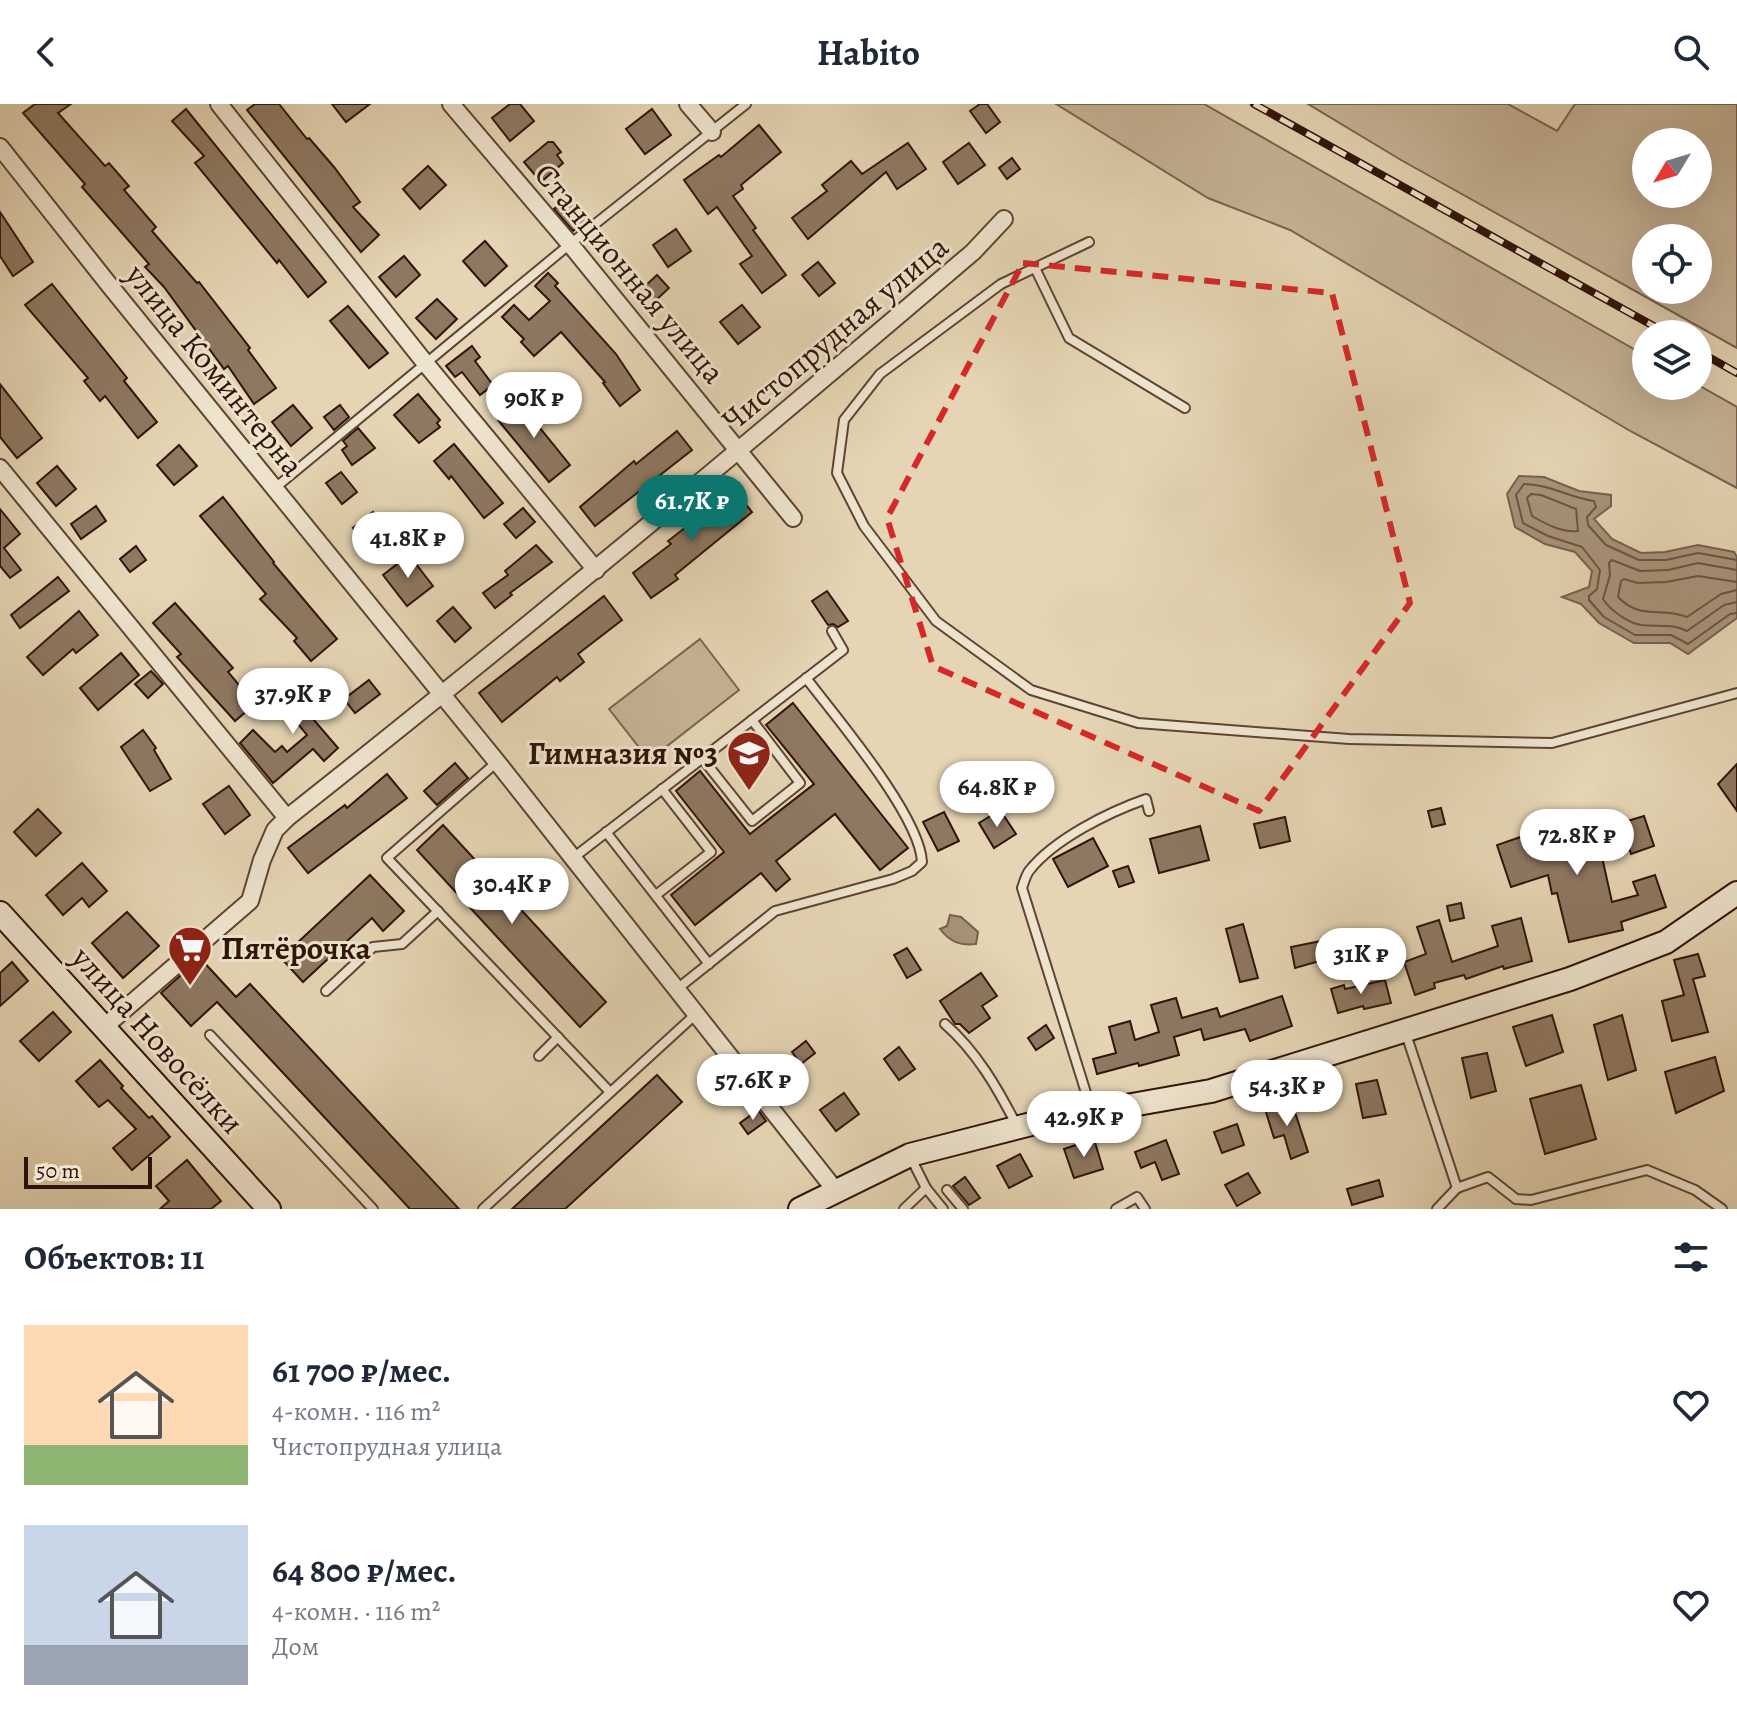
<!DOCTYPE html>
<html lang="ru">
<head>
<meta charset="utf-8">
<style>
	body { margin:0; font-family:Alegreya,serif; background:#f2f2f3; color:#1f2937; height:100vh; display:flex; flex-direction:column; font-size:30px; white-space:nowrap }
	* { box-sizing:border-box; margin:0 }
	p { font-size:26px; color:#747a83 }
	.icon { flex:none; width:44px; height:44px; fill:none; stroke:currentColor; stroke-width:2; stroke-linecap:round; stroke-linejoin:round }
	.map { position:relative; height:1105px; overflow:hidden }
	.details { display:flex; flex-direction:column; background:#fff; flex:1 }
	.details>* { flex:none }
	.needle { width:52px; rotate:232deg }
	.controls { position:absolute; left:1632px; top:24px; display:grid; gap:16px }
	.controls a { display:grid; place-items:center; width:80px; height:80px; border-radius:50%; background:#fff; box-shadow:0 8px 32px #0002; font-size:40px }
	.scale { position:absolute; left:24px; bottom:20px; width:128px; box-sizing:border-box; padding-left:8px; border:4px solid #301409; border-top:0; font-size:22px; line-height:28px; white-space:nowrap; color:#301409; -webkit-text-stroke:6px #eee4ce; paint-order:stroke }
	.price { position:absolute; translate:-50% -68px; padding:0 18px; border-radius:28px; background:#fff; color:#222; font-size:26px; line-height:52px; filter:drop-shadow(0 2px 4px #0008) }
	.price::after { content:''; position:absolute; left:50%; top:48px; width:24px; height:18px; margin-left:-12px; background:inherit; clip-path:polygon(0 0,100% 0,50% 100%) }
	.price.current { background:#0f766e; color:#fff }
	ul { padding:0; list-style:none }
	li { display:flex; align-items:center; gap:24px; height:200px; padding:0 24px }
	li span { display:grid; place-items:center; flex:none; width:224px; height:160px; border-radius:0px; color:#555 }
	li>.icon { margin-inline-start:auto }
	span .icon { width:96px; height:96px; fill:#fffc; stroke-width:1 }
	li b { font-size:34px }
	h2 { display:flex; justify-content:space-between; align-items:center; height:96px; padding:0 24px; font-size:34px }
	header { display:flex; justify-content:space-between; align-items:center; height:104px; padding:0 24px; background:#fff; font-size:36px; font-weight:700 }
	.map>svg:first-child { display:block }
	.green { fill:#c6b497; stroke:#7b6450; stroke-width:2; fill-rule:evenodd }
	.water { fill:#a7937a; stroke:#77604d; stroke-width:2 }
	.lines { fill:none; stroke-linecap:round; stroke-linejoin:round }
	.shore { stroke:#6c5442; stroke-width:2 }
	.building { fill:#8e7862; stroke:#301409; stroke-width:2 }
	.lane-casing { stroke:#5d4434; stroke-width:12 }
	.street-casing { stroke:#5d4434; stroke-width:20 }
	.secondary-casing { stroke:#301409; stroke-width:26 }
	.lane { stroke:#eee4ce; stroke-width:8 }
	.street { stroke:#eee4ce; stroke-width:16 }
	.secondary { stroke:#eee4ce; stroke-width:22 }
	.rail-casing { stroke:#301409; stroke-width:8 }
	.rail { stroke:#eee4ce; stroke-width:5; stroke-dasharray:15; stroke-linecap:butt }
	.marked { fill:none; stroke:#d62828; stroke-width:6; stroke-dasharray:16 10; stroke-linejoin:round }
	.labels { text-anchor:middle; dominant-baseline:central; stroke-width:6; stroke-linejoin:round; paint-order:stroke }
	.street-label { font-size:32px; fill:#301409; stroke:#eee4ce }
	.poi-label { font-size:32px; font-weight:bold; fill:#301409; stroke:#eee4ce; text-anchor:end }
</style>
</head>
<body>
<header><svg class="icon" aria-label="back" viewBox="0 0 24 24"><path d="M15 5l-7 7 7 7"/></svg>Habito<svg class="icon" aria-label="search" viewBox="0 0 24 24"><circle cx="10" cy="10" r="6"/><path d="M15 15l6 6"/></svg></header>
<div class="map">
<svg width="1737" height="1105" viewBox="0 0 1737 1105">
	<rect width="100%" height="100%" fill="#e5d5b4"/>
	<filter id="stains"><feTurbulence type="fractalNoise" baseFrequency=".0025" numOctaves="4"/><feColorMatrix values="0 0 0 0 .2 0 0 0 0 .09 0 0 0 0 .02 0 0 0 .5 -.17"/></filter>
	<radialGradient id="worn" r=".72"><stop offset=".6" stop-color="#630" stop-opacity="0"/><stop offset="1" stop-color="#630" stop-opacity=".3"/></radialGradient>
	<!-- green -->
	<g class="green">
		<polygon points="1056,0 1204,0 1646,252 1646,282 1698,281 1737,303 1737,384 1632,328 1290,126 1208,94"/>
		<path d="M 1308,0 L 1508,0 L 1557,27 L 1575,0 L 1737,0 L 1737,244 L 1401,56 ZM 1698,38 L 1698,90 L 1646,90 L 1646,38 ZM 1646,134 L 1698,134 L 1698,186 L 1646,186 Z"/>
		<polygon points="700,535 739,586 649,656 609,605"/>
	</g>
	<!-- water -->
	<g class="water">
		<polygon points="1519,372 1544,373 1579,387 1611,391 1611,402 1594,415 1612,435 1641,449 1665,448 1698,441 1734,448 1737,453 1737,514 1688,550 1670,539 1634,539 1599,519 1581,500 1562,493 1589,483 1592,467 1575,448 1545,440 1515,423 1507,390"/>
		<path d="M 950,811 L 961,813 L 978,828 L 976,840 C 960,842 950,838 940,825 L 947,822 Z"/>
	</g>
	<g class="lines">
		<!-- shore -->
		<g class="shore">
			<path d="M 1531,390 L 1541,391 L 1576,405 L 1578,427 C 1562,429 1546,420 1532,412 L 1527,394 Z"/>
			<path d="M 1737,456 L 1698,449 L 1666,456 L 1639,456 L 1606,441 L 1588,421 L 1587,413 L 1596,403 L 1594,397 C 1570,394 1549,380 1524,380 L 1516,391 L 1523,419 L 1548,432 L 1582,443 L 1600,466 L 1597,485 L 1589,492 L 1589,496 L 1604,513 L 1635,531 L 1671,531 L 1688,540 L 1730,510 L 1737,509"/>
			<path d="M 1737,466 L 1698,459 L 1668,466 L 1640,467 L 1612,456 L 1609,459 L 1610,471 L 1603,495 C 1610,506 1628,519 1641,521 C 1659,523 1671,519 1687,527 L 1724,501 L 1737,498"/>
			<path d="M 1737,478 L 1698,472 L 1666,478 L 1638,479 L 1624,475 L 1621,477 L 1618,493 C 1640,516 1661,503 1687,513 L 1721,490 L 1737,486"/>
		</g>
	</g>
	<!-- building -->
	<g class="building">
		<polygon points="35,0 71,0 58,9 105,62 109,59 129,82 124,86 156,123 152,127 197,179 199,178 250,244 248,246 276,284 254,300 228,262 224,265 164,183 145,163 149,160 82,83 85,80 23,9"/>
		<polygon points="255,0 279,0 307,35 309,34 334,63 360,98 353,103 379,131 361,148 247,6"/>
		<polygon points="332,0 370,0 346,18"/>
		<polygon points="510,0 520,0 534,17 510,37 492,14"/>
		<polygon points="980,0 987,0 1000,18 986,29 970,7"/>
		<polygon points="186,5 326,178 308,193 279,156 277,159 195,59 204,52 172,17"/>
		<polygon points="652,5 671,31 645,50 626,25"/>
		<polygon points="759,21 781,48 741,81 743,85 733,92 756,124 753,126 786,171 762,189 740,160 752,152 717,103 708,110 684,76 719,51 721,53"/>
		<polygon points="548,38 553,38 561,48 557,51 563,59 541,78 524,58"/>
		<polygon points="908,39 926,65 897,85 886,68 808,135 792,114 827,87 822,81 851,57 862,70"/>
		<polygon points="969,39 985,61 958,80 943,58"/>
		<polygon points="1012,54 1020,65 1007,75 999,64"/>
		<polygon points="428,62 446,81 420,105 403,85"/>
		<polygon points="569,93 588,116 573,127 554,105"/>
		<polygon points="0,108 33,158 13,172 0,152"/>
		<polygon points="676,125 691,147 668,163 653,141"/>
		<polygon points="485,137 507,162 485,182 463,157"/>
		<polygon points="404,152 420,171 396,193 379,173"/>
		<polygon points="818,158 835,179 819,192 802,171"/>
		<polygon points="548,169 558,179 555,182 616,250 640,286 620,302 603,279 605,278 561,228 534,252 521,238 524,235 502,213 514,201 529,216 550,197 535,182"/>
		<polygon points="657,171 669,184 654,198 642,185"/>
		<polygon points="52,180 127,274 124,277 157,318 138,334 105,292 100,297 84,277 88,274 25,201"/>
		<polygon points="437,195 457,215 436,235 416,214"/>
		<polygon points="742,201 760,223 738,240 720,218"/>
		<polygon points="348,202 388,249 369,264 330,217"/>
		<polygon points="472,242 480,253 475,257 493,281 480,291 462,268 455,273 446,262"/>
		<polygon points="0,280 42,334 17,354 0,333"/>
		<polygon points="418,290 440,316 437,319 440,323 419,339 394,311"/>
		<polygon points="523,294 536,309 531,313 570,361 549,378 498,316"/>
		<polygon points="293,301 312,324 291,342 272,318"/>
		<polygon points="340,301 349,313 334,326 324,313"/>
		<polygon points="358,324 375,344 352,361 342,346 347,342 343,337"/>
		<polygon points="677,327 692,346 595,422 580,403 634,357 636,360"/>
		<polygon points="454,340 503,399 484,414 451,372 449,375 434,357"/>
		<polygon points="179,341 197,362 174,381 157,361"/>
		<polygon points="57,362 76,385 56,402 37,379"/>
		<polygon points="341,368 357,388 342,400 326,379"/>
		<polygon points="734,386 752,408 675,471 678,475 651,494 633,469 671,440 668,437"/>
		<polygon points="223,393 274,458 273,459 337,535 311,557 294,537 297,534 260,495 266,490 200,412"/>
		<polygon points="96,402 106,417 81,435 71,420"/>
		<polygon points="523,404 535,418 516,434 504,420"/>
		<polygon points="0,405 20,430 4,444 21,466 10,474 0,462"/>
		<polygon points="373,408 387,424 367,441 353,424"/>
		<polygon points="536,441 552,458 510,489 512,491 495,504 483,489 508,471 505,467"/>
		<polygon points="136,442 146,456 130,468 120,455"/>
		<polygon points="409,451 433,482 407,502 383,471"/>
		<polygon points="58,473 69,487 20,524 11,511"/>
		<polygon points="827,487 848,517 838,523 833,520 828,521 812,497"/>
		<polygon points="604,492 622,516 578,550 584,558 560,577 557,573 502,618 479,589"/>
		<polygon points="175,499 233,564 228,568 255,600 235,617 177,553 181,550 153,519"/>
		<polygon points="453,503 471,524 455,538 437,517"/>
		<polygon points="79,507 98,531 76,549 73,545 43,571 27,553"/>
		<polygon points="121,549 139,571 98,606 80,584"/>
		<polygon points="151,567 163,580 148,594 135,580"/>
		<polygon points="369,576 380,590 355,609 344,595"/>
		<polygon points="307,577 328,603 313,615 338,644 324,657 313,645 273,679 240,639 253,626 275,648 282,642 287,648 307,631 281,599"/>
		<polygon points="793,599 908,744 880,766 835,710 776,757 790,775 776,787 761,769 695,821 671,791 724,748 676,687 700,667 750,730 814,680 766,621"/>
		<polygon points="143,626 156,644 154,646 171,675 150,687 121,643"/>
		<polygon points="455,659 468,674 437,701 424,687"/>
		<polygon points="1737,660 1737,707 1718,680"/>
		<polygon points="387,670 407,694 308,769 288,744 345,701 347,704"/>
		<polygon points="229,682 250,711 225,730 203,700"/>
		<polygon points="1441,704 1445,720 1432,723 1428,707"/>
		<polygon points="38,705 61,729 36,752 14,728"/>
		<polygon points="1000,706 1016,730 994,744 979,719"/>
		<polygon points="1589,707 1598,735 1612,798 1638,791 1633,778 1655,771 1666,803 1621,818 1623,826 1569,838 1557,789 1552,790 1548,771 1511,783 1497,741 1535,728 1534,725"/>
		<polygon points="944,708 959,737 938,747 923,718"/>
		<polygon points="1644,712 1654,742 1631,750 1621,719"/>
		<polygon points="1285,713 1290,737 1260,744 1254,720"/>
		<polygon points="443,721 606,898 580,923 417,746"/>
		<polygon points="1200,722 1209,756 1159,769 1150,735"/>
		<polygon points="1093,734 1108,762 1068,783 1053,755"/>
		<polygon points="82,759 107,787 89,803 82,794 63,811 46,791"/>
		<polygon points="1128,762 1134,778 1119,783 1113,767"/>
		<polygon points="370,771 404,807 383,827 372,814 303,878 281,854"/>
		<polygon points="1461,799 1464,814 1450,817 1447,802"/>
		<polygon points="127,808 159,842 123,874 92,839"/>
		<polygon points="1521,814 1532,857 1504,865 1503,862 1466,875 1464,871 1434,879 1435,884 1415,891 1404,858 1426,850 1417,823 1439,816 1452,858 1498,842 1492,822"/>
		<polygon points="1243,820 1258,874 1240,878 1226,825"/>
		<polygon points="1326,836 1330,854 1295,864 1291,843"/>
		<polygon points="907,844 921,866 907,874 894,851"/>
		<polygon points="1698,850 1705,872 1693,875 1708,928 1672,937 1662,897 1684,891 1674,856"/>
		<polygon points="200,854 236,893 250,880 459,1105 410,1105 217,898 191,922 161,889"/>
		<polygon points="12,858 28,877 0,902 0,869"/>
		<polygon points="981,869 997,892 982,902 990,914 969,929 960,920 955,920 940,897"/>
		<polygon points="1385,876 1391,899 1364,905 1363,902 1338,909 1331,885 1344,881 1345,885"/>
		<polygon points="1282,892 1292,922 1250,937 1245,925 1204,936 1201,925 1174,933 1179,951 1139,962 1138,959 1097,970 1093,955 1116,949 1109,923 1130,917 1135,936 1159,928 1151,901 1176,894 1182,914 1217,904 1220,913"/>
		<polygon points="53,908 71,928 39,957 20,937"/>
		<polygon points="1552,911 1563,948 1526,962 1513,923"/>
		<polygon points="1622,911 1636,966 1608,976 1594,921"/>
		<polygon points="1046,921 1054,934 1036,946 1028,934"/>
		<polygon points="806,937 815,949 801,960 792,948"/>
		<polygon points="899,943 915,965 899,976 884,955"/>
		<polygon points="1487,949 1496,987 1471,994 1462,954"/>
		<polygon points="1715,953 1724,987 1676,1009 1665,968"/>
		<polygon points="100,956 123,982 121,984 149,1014 152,1012 170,1033 132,1066 113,1044 136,1025 108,996 99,1003 76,977"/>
		<polygon points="657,971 682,998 565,1105 512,1105"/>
		<polygon points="1377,976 1386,1010 1363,1014 1356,980"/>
		<polygon points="1581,981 1596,1035 1545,1050 1530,995"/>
		<polygon points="844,989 859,1010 836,1027 820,1006"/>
		<polygon points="1291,996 1308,1048 1291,1055 1284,1031 1274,1034 1265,1005"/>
		<polygon points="758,1006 766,1017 748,1030 740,1019"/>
		<polygon points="1237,1020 1244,1041 1222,1049 1214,1028"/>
		<polygon points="1094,1035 1103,1065 1074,1074 1064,1045"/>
		<polygon points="1166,1036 1179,1070 1162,1076 1155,1058 1141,1064 1135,1048"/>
		<polygon points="1020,1050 1032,1072 1009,1084 997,1062"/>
		<polygon points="187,1056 221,1097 211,1105 160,1105 169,1097 156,1082"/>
		<polygon points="1248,1069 1260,1089 1237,1102 1225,1081"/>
		<polygon points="965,1073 980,1094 969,1101 953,1082"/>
		<polygon points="1379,1076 1383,1092 1352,1101 1347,1085"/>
	</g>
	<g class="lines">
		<!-- lane casing -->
		<g class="lane-casing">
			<g id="lane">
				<polyline points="1089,138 1001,180 880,270 844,316 837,369 864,422 936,517 1031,586 1138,619 1349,635 1552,639 1737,589"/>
				<polyline points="1035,164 1069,234 1185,304"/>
				<polyline points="275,384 570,140 746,0"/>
				<polyline points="702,654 752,717 800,679 752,616"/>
				<polyline points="497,658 387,754 610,988"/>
				<polyline points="606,728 709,860"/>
				<polyline points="573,754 843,546 832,527"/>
				<polyline points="656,791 711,748 662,685"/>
				<path d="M 677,885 L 775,807 L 893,775 L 912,767 L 922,758 C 920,712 836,613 806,574"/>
				<polyline points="326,887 373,843 402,840 438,807"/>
				<path d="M 945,920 C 977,948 998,985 1017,1022"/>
				<polyline points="1405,927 1457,1084 1437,1105"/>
				<polyline points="210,931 373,1105"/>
				<polyline points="539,952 558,933"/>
				<path d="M 1092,1008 L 1022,784 C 1024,778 1026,771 1029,767 C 1054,735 1109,708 1146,695 L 1149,707"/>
				<polyline points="910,1052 926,1084 943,1105"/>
				<polyline points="1457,1084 1488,1073 1516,1095 1531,1096 1647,1066 1695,1086 1722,1105"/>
				<polyline points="947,1086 963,1105"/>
				<polyline points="483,1105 697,909"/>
				<polyline points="904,1105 926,1084"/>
				<polyline points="1116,1105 1137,1093 1145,1105"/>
			</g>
		</g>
		<!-- street casing -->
		<g class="street-casing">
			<g id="street">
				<polyline points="219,0 426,260 596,466"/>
				<polyline points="451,0 570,140 793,414"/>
				<polyline points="688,0 712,28"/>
				<polyline points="0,43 110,182 497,658 836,1087"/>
				<polyline points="0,364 287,714"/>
				<path d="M 103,924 L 250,797 L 262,756 L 275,726 L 287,714 C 520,530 748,340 973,148 L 1004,115"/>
			</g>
		</g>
		<!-- secondary casing -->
		<g class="secondary-casing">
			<g id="secondary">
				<polyline points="0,809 269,1105"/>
				<polyline points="800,1105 910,1051 1047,1016 1211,987 1570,875 1666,838 1737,789"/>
			</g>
		</g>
		<!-- lane -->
		<use href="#lane" class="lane"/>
		<!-- street -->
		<use href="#street" class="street"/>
		<!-- secondary -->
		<use href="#secondary" class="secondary"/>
		<!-- rail casing -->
		<g class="rail-casing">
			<g id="rail">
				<polyline points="1254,0 1668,230"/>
				<polyline points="1698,247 1737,269"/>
			</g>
		</g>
		<!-- rail -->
		<use href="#rail" class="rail"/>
	</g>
	<!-- marked area -->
	<path class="marked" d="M 1023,159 L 1332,189 L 1410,499 L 1259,707 L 933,562 L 887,414 Z"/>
	<!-- icons -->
	<defs>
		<g id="school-pin" transform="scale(2.3)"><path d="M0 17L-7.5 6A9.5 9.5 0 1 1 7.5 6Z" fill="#8f2418" stroke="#eee4ce"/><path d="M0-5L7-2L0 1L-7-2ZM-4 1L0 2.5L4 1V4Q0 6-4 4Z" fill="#fff"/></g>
		<g id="supermarket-pin" transform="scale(2.3)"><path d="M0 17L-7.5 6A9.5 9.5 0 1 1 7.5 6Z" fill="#8f2418" stroke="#eee4ce"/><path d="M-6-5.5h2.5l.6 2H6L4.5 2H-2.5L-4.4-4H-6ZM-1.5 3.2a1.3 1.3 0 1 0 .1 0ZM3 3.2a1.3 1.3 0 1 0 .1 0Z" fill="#fff"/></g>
	</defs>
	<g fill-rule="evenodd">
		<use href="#school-pin" x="749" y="649"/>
		<use href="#supermarket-pin" x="190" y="844"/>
	</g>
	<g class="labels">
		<!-- street labels -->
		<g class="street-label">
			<text transform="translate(630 169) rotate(50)">Станционная улица</text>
			<text transform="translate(835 229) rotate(-40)">Чистопрудная улица</text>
			<text transform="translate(215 266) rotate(51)">улица Коминтерна</text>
			<text transform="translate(158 936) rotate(48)">улица Новосёлки</text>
		</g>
		<!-- poi labels -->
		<g class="poi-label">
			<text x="718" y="649">Гимназия №3</text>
			<text x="221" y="844" text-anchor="start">Пятёрочка</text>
		</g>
	</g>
	<rect width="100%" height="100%" filter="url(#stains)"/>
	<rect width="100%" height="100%" fill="url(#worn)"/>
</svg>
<div class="controls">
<a><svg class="needle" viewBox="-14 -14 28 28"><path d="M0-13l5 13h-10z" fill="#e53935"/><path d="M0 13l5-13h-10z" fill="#747a83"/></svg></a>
<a><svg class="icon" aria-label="locate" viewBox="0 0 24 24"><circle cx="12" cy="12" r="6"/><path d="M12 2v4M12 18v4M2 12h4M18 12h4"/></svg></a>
<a><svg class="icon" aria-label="layers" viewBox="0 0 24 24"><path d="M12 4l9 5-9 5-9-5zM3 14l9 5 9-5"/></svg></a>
</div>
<div class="scale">50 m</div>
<b class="price" style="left:534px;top:336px">90K ₽</b>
<b class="price current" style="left:692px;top:439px">61.7K ₽</b>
<b class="price" style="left:408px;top:476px">41.8K ₽</b>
<b class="price" style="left:293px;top:632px">37.9K ₽</b>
<b class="price" style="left:997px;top:725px">64.8K ₽</b>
<b class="price" style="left:1577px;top:773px">72.8K ₽</b>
<b class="price" style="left:512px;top:822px">30.4K ₽</b>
<b class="price" style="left:1361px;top:892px">31K ₽</b>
<b class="price" style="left:753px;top:1018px">57.6K ₽</b>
<b class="price" style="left:1287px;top:1024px">54.3K ₽</b>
<b class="price" style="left:1084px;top:1055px">42.9K ₽</b>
</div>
<section class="details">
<h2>Объектов: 11<svg class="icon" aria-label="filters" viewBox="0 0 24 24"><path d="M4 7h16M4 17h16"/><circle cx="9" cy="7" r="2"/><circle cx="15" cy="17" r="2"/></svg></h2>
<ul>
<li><span style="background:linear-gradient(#ffd9b3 75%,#8fb573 0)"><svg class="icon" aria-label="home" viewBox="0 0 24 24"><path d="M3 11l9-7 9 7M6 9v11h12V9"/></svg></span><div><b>61 700 ₽/мес.</b><p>4-комн. · 116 m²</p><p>Чистопрудная улица</p></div><svg class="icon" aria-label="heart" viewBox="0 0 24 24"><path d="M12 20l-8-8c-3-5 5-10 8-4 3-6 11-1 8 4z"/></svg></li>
<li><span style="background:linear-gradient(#c9d6e8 75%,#9aa5b1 0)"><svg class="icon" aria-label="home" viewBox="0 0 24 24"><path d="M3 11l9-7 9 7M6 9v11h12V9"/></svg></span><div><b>64 800 ₽/мес.</b><p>4-комн. · 116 m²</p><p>Дом</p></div><svg class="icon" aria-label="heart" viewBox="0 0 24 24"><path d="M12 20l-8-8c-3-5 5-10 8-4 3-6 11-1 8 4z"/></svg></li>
</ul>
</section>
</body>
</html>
